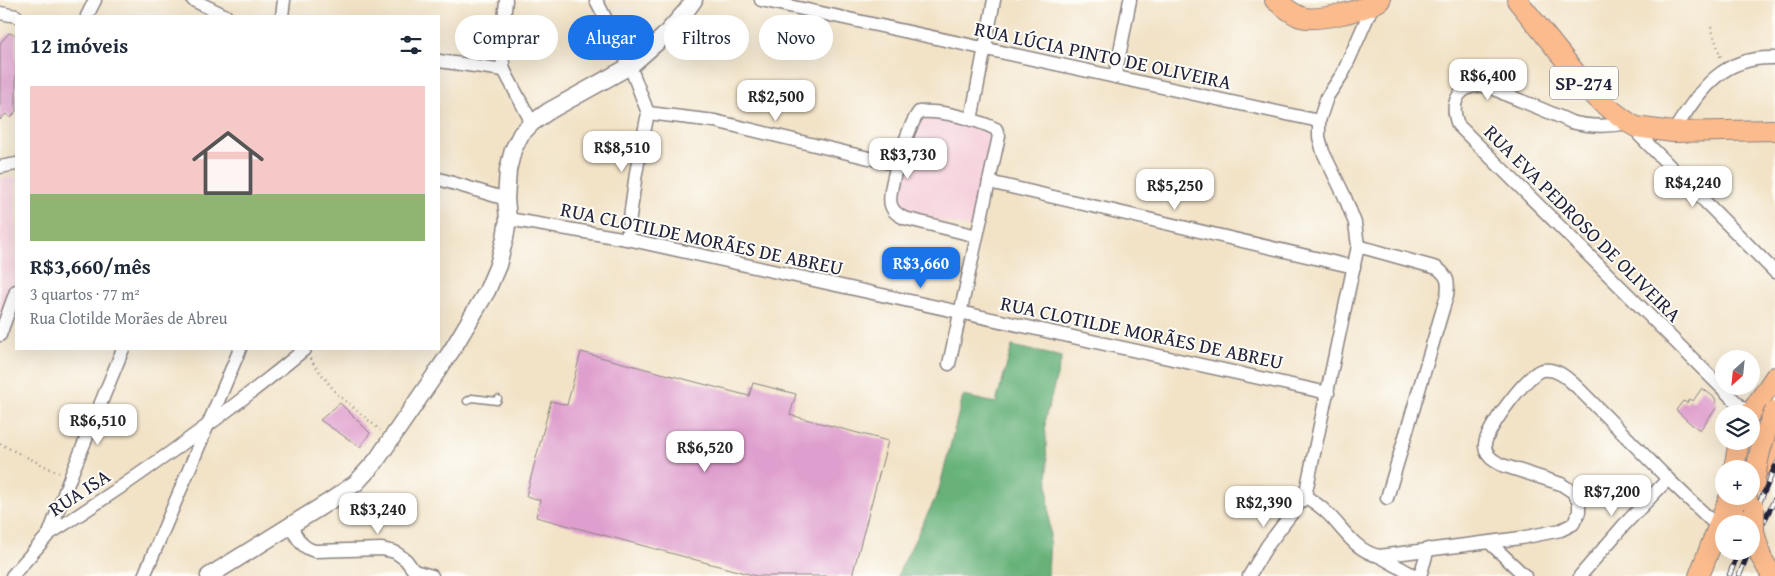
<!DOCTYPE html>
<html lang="pt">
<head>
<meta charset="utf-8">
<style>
	body { margin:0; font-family:"Gentium Book Plus",serif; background:#f6f6f7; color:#1f2937; height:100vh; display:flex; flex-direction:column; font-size:19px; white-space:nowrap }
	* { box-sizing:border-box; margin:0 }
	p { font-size:16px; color:#747a83 }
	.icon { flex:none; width:28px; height:28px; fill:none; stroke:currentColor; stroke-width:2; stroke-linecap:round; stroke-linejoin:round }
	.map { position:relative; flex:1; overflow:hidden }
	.sheet { position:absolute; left:15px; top:15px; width:425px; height:335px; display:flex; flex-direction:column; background:#fff; border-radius:0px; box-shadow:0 5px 20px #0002 }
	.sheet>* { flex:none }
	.top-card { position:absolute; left:455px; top:15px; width:475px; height:45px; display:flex; gap:10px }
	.needle { width:32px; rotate:207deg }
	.fabs { position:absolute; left:1715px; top:350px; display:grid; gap:10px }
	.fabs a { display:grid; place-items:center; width:45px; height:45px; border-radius:50%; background:#fff; box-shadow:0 5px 20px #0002; font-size:25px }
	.price { position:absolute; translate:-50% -42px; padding:0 11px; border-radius:10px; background:#fff; color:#222; font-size:16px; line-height:32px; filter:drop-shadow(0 1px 2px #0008) }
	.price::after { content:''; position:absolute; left:50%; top:30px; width:15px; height:11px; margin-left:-8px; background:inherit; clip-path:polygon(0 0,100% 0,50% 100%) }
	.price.current { background:#1a73e8; color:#fff }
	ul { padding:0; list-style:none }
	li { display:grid; align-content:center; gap:10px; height:265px; padding:0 15px }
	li+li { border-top:1px solid #e0e1e3 }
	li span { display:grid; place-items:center; height:155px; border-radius:0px; color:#555 }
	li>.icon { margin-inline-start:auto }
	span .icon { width:90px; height:90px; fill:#fffc; stroke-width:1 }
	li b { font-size:21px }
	h2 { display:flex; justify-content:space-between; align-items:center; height:60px; padding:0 15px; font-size:21px }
	.tag { padding:0 18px; border-radius:22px; background:#fff; box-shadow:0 5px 20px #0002; font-size:18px; line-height:45px }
	.tag.current { background:#1a73e8; color:#fff }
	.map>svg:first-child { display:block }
	.built { fill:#f5cfdb }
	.forest { fill:#67b27a; stroke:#446a5a }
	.building { fill:#df9fce }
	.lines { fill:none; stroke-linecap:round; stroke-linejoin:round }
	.service-casing { stroke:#8a8281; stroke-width:9 }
	.minor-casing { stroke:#8a8281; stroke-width:15 }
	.tertiary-casing { stroke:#8a8281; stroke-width:19 }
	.primary-casing { stroke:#8a8281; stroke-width:22 }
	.path { stroke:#8a8281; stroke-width:2.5; stroke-dasharray:1 4; stroke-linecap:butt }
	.service { stroke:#fff; stroke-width:6 }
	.minor { stroke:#fff; stroke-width:12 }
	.tertiary { stroke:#fff; stroke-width:16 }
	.primary { stroke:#fbbb8d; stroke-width:20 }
	.rail-casing { stroke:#22223b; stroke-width:5.5 }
	.rail { stroke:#fdfcf7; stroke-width:4; stroke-dasharray:11; stroke-linecap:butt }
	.primary-bridge-casing { stroke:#8a8281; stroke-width:22; stroke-linecap:butt }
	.primary-bridge { stroke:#fbbb8d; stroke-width:20 }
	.labels { text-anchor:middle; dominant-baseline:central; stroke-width:4; stroke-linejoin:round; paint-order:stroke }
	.shield { fill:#fdfcf7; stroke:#646373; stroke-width:1 }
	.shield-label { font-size:19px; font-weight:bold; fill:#22223b }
	.street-label { font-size:20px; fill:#22223b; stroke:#fdfcf7 }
</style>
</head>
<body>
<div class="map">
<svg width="1775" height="576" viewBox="0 0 1775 576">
	<rect width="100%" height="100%" fill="#fdfcf7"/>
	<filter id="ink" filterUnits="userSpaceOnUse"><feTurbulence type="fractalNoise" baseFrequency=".02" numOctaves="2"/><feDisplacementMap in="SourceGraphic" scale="10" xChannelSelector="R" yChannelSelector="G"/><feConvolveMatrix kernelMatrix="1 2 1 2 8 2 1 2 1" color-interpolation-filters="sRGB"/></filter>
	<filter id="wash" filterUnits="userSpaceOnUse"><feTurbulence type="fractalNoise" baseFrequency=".0096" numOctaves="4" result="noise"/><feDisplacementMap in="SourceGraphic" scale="20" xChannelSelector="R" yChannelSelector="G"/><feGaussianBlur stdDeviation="1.12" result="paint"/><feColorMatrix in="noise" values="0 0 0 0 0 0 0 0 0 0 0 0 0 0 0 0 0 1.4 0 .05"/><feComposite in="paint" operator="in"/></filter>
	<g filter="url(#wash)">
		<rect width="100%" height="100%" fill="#f2e3c7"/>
		<!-- built -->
		<g class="built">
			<polygon points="921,120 948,120 995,135 972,228 904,212 897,195 913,132"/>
			<polygon points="8,177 16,178 16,276 10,299 0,324 0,179"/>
		</g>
		<!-- forest -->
		<polygon class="forest" points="1012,346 1062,357 1045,419 1050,534 1048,576 897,576 938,493 963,396 996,403"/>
		<g id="blocks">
			<!-- building -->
			<g class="building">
				<polygon points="9,33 16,35 16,111 11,118 6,114 0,120 0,43"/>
				<polygon points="581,352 749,396 753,383 796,394 790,415 888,441 852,576 756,576 536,517 540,500 526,496 551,401 567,405"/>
				<polygon points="1702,388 1715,398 1717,407 1700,430 1691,424 1676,410 1683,401 1687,403 1689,399 1693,401"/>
				<polygon points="340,403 370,433 360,447 320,420"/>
			</g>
		</g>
	</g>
	<g filter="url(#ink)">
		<use href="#blocks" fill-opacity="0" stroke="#8a8281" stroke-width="1"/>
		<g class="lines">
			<!-- service casing -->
			<g class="service-casing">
				<polyline id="service" points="467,401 472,398 497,401 498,399"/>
			</g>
			<!-- minor casing -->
			<g class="minor-casing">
				<g id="minor">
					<polyline points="193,0 226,16"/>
					<polyline points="506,0 501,50 504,70 532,123"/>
					<polyline points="596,0 630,66 648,113 636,173 627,239"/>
					<polyline points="761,0 1319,121"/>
					<polyline points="0,13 16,16"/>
					<polyline points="87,16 95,0"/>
					<polyline points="282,16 284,0"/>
					<polyline points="439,61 504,70"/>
					<polyline points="1115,77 1130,0"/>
					<polyline points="648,113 715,121 898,165"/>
					<polyline points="971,120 994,0"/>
					<path d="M 1629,123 C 1608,127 1591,127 1571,122 C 1550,112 1529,104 1507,95 C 1500,92 1493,87 1486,86 C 1459,83 1449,102 1458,125 L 1748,414"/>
					<polyline points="1636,127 1640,136 1775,272"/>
					<path d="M 1673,132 C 1700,91 1720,56 1775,58"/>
					<polyline points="0,167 16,164"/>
					<polyline points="439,179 506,199"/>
					<polyline points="989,182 1354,267"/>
					<polyline points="508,219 627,239 1328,393"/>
					<path d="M 1358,246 L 1437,268 C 1448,276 1449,282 1447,295 L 1387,498"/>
					<polyline points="0,335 16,291"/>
					<path d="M 949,364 L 999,136 L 996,129 C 975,119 942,110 919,112 C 909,124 886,191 891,205 C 893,212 898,215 904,218 L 977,236"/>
					<path d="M 1305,496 C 1312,501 1319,505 1325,511 C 1343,527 1354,551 1379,556 L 1521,538 L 1561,530 L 1573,524 L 1579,512 L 1579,501 L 1573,492 L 1561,484 L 1502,465 C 1494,461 1485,456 1485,445 C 1485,431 1529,371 1543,370 C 1557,368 1567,378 1577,387 L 1668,479 L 1718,527"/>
					<path d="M 290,525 C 297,537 301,548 315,551 L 382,549 L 395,552 L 406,560 L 414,571 L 432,576"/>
					<path d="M 49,534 C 138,478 224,416 305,349"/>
					<polyline points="1490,543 1525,576"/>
					<polyline points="1379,556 1415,576"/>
					<polyline points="12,576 49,534 70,478 123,349"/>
					<polyline points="144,576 240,349"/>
					<polyline points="1249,576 1267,546 1305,496 1358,246 1355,223 1344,195 1323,152 1319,137 1319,121 1327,97 1343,73 1373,5"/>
					<polyline points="1420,576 1428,549"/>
					<polyline points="1580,576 1624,525 1668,479"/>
				</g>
			</g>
			<!-- tertiary casing -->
			<g class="tertiary-casing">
				<polyline id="tertiary" points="209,576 330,501 356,483 376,461 452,350 487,291 498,265 505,238 508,219 506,199 508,170 513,150 521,134 532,123 549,111 630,66 663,37 686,11 694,0"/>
			</g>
			<!-- primary casing -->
			<g class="primary-casing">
				<g id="primary">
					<path d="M 1275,0 C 1282,5 1292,14 1301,17 C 1317,22 1366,10 1380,0"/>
					<polyline points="1517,0 1590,91 1602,103 1629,123 1636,127 1673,132 1775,130"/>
					<polyline points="1750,414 1775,377"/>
					<polyline points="1761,467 1775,439"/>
					<polyline points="1734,469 1739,441"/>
					<polyline points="1734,524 1747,496"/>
					<polyline points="1761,557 1772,576"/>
					<polyline points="1699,576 1730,496"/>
				</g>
			</g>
			<!-- path -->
			<g class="path">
				<polyline points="1711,27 1721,58"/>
				<polyline points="310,359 336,393 380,430"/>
				<polyline points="0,444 59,473"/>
			</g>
			<!-- service -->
			<use href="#service" class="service"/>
			<!-- minor -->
			<use href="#minor" class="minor"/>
			<!-- tertiary -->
			<use href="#tertiary" class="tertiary"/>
			<!-- primary -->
			<use href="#primary" class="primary"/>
			<!-- rail casing -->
			<g class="rail-casing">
				<g id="rail">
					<polyline points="1750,524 1775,467"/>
					<polyline points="1751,547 1775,499"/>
					<polyline points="1729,576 1739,551"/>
					<polyline points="1739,576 1749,551"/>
				</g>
			</g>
			<!-- rail -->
			<use href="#rail" class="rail"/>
			<!-- primary-bridge casing -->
			<g class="primary-bridge-casing">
				<g id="primary-bridge">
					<path d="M 1754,485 C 1758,456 1762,438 1775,411"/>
					<polyline points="1754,508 1754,531 1761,557"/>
				</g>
			</g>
			<!-- primary-bridge -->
			<use href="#primary-bridge" class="primary-bridge"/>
		</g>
	</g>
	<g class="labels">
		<!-- shield labels -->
		<rect class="shield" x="1550" y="66.5" width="68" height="33" rx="4"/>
		<g class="shield-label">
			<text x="1584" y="83">SP-274</text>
		</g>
		<!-- street labels -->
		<g class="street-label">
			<text transform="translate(1103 55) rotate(12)">RUA LÚCIA PINTO DE OLIVEIRA</text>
			<text transform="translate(1583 223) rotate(45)">RUA EVA PEDROSO DE OLIVEIRA</text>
			<text transform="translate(702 238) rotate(12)">RUA CLOTILDE MORÃES DE ABREU</text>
			<text transform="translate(1142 332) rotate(12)">RUA CLOTILDE MORÃES DE ABREU</text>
			<text transform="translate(79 492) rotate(-33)">RUA ISA</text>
		</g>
	</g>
</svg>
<div class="fabs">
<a><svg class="needle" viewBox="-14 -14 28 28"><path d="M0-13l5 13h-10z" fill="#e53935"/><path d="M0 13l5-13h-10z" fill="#747a83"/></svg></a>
<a><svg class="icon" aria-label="layers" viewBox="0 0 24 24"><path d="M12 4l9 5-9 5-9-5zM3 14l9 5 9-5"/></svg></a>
<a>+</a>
<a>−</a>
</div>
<b class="price" style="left:1488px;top:101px">R$6,400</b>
<b class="price" style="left:776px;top:122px">R$2,500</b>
<b class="price" style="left:622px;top:173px">R$8,510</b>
<b class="price" style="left:908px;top:180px">R$3,730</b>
<b class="price" style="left:1693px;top:208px">R$4,240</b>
<b class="price" style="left:1175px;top:211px">R$5,250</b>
<b class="price current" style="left:921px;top:289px">R$3,660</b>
<b class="price" style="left:98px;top:446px">R$6,510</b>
<b class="price" style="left:705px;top:473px">R$6,520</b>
<b class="price" style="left:1612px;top:517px">R$7,200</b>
<b class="price" style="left:1264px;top:528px">R$2,390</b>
<b class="price" style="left:378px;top:535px">R$3,240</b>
<div class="top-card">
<a class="tag">Comprar</a>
<a class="tag current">Alugar</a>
<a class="tag">Filtros</a>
<a class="tag">Novo</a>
</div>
<section class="sheet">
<h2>12 imóveis<svg class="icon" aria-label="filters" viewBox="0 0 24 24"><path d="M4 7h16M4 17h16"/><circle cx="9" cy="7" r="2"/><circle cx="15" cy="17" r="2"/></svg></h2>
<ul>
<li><span style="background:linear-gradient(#f6c9c9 70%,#8fb573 0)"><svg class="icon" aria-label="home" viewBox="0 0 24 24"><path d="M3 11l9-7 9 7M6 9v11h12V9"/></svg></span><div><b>R$3,660/mês</b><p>3 quartos · 77 m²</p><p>Rua Clotilde Morães de Abreu</p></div></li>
</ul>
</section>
</div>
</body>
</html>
